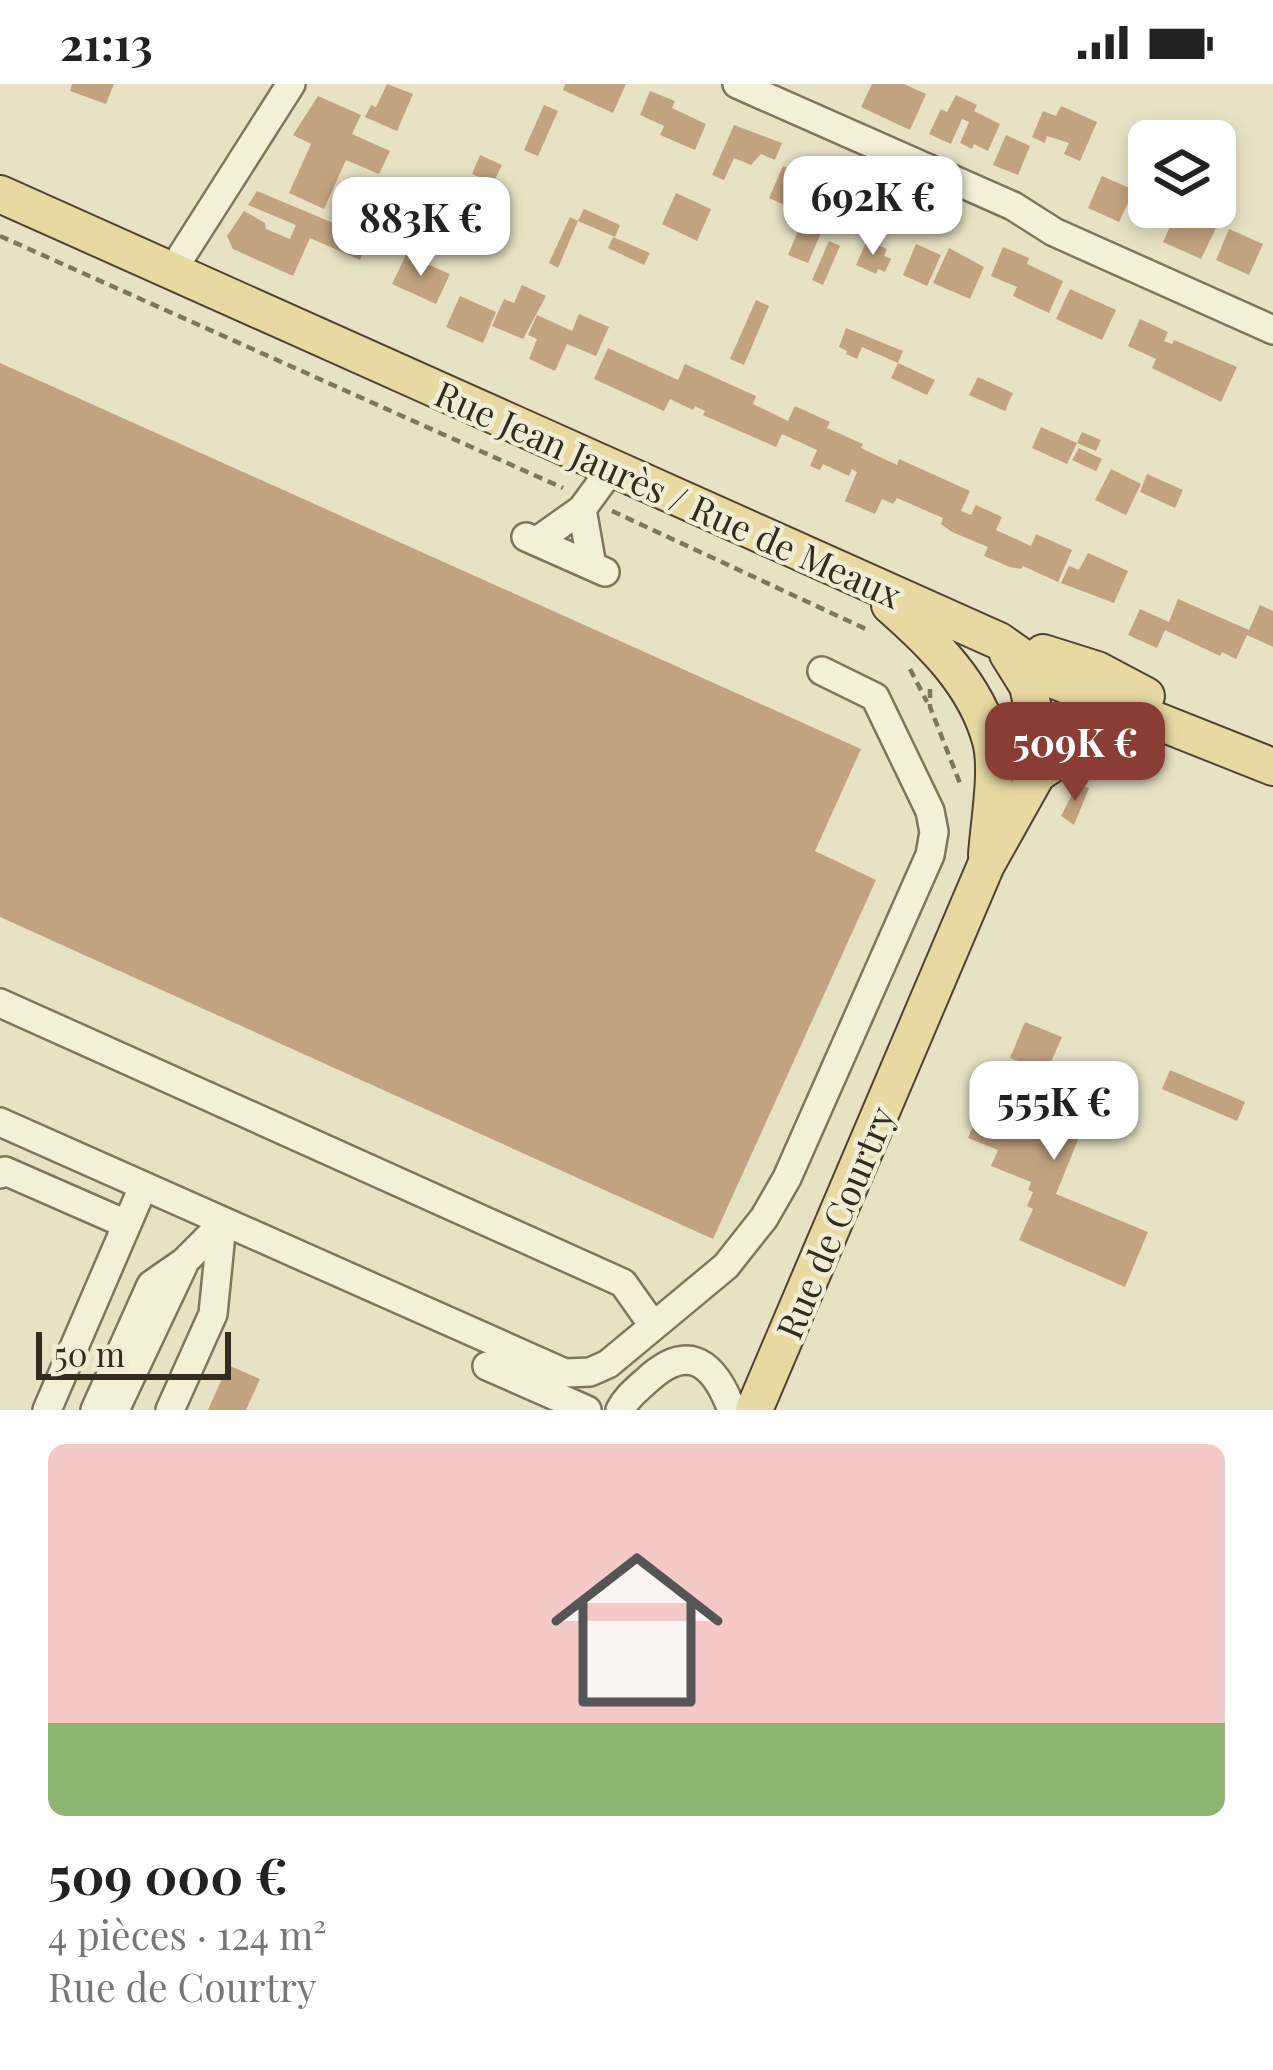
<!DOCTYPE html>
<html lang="fr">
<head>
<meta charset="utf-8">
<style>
	body { margin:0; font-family:"Playfair Display",serif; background:#f2f2f2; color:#222; height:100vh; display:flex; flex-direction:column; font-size:45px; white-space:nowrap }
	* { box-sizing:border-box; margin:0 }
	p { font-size:39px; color:#767676 }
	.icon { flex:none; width:66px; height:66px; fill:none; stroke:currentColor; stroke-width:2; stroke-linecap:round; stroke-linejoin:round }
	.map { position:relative; height:1326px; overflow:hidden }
	.drawer { display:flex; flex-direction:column; background:#fff; flex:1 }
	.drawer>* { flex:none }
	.controls { position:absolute; left:1128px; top:36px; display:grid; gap:24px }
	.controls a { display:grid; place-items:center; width:108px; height:108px; border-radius:18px; background:#fff; box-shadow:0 6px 18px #0003; font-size:60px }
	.scale { position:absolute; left:36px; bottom:30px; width:195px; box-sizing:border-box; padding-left:12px; border:6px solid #332b1f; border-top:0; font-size:33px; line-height:42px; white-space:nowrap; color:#332b1f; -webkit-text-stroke:9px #f1ecd4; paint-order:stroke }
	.price { position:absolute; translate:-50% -102px; padding:0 27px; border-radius:24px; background:#fff; color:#222; font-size:39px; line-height:78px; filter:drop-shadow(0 3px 6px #0008) }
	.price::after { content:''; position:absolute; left:50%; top:72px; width:36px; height:27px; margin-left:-18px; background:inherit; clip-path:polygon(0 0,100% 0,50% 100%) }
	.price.active { background:#893d34; color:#fff }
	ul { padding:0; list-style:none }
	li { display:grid; align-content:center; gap:24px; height:636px; padding:0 48px }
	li+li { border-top:3px solid #e0e0e0 }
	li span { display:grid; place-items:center; height:372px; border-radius:18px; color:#555 }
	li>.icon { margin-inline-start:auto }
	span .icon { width:216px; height:216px; fill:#fffc; stroke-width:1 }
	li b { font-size:51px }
	.status { display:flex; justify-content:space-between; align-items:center; height:84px; padding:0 60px; background:#fff; direction:ltr }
	.status svg { height:33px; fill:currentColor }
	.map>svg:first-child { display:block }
	.building { fill:#c2a37f }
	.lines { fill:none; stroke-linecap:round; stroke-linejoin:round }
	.minor-casing { stroke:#81755d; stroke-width:32 }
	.major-casing { stroke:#504331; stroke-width:40 }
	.path { stroke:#81755d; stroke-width:4.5; stroke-dasharray:9 6; stroke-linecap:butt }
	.minor { stroke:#f4efd7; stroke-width:27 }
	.major { stroke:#e7d9a1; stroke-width:36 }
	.labels { text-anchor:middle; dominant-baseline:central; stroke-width:9; stroke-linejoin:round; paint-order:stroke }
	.street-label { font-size:36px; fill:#332b1f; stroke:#f1ecd4 }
</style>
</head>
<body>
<div class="status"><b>21:13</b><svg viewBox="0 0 49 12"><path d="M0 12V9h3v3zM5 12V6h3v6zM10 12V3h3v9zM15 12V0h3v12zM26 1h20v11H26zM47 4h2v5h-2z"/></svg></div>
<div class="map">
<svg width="1273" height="1326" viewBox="0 0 1273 1326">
	<rect width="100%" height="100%" fill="#e8e2c5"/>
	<!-- building -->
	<g class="building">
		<polygon points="72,0 114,0 106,20 70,7"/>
		<polygon points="387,0 413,10 397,47 365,33 371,21 376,23"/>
		<polygon points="565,0 626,0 613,29 563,6"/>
		<polygon points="872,0 904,0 926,10 910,46 861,23"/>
		<polygon points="650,7 675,17 672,24 706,40 695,66 660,51 664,42 640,31"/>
		<polygon points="956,11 977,21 974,27 1000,40 988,67 974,60 972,65 960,59 969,38 962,35 951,60 929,50 941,25 947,28"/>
		<polygon points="318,12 361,31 352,50 390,67 379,90 346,76 324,125 289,109 311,60 293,51"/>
		<polygon points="544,21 558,27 538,72 524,66"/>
		<polygon points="1061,22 1097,38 1080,77 1064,70 1069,59 1047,52 1045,59 1032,53 1043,27 1056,32"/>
		<polygon points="734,41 782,59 775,76 761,70 751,81 734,74 724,96 712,91"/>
		<polygon points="1006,51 1030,62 1018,91 993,81"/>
		<polygon points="480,71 502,81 493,99 472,90"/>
		<polygon points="783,82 810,93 796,126 769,114"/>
		<polygon points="1102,92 1134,106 1119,138 1088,124"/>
		<polygon points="446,100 485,117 478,131 438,114"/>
		<polygon points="863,100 887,111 873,143 849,132"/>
		<polygon points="257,107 350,146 358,126 395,142 385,162 369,154 360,176 310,154 293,192 233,165 227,152 244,127 265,139 266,145 290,155 296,141 248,121"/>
		<polygon points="676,109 711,125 697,157 662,140"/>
		<polygon points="1165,123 1178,123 1177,127 1216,144 1201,175 1163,158 1172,138 1161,132"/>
		<polygon points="584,125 620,141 615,153 578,137"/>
		<polygon points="807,126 827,135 808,179 788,171"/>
		<polygon points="570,133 578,137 558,184 549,179"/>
		<polygon points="1229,145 1263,160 1249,191 1216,176"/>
		<polygon points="613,153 650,169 644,181 608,164"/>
		<polygon points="867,156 887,165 884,172 891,175 885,188 878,185 876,190 856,181"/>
		<polygon points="829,157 840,162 823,201 812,196"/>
		<polygon points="916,160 941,171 927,202 903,191"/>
		<polygon points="1003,163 1029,174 1027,180 1063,197 1049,229 1013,212 1017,203 991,192"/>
		<polygon points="949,164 984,183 970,215 933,199"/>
		<polygon points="406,171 450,190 436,220 392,200"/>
		<polygon points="522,201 546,212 523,255 492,242 504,215 514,219"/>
		<polygon points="1070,205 1116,226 1102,256 1056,235"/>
		<polygon points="460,212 496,228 483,259 446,243"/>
		<polygon points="756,216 769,222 744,281 730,275"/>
		<polygon points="579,230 609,243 596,272 567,260 555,287 529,275 537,255 528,251 537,231 572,247"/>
		<polygon points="1140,235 1168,248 1164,257 1172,260 1174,256 1237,283 1221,318 1152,284 1156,275 1128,262"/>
		<polygon points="846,244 903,267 898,279 935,296 927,311 891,294 898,279 862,263 857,275 846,270 847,267 839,263"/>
		<polygon points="608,264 678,296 685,280 756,312 753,320 788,337 795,322 830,338 827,344 863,360 861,364 897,381 899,375 970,407 961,427 971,431 976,421 1002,433 996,446 1031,462 1036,450 1072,466 1058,498 1023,482 1021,485 1010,483 984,472 988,463 952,448 941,440 943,434 897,414 893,420 882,415 875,430 845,417 857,388 852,385 849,392 823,380 820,386 810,382 817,366 782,350 776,363 703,331 705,327 695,322 693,326 670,315 664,327 594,295"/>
		<polygon points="0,279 861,665 815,767 876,796 713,1155 0,833"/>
		<polygon points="978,293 1013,309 1005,327 969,311"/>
		<polygon points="1041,343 1077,359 1082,348 1101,356 1096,367 1077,359 1067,380 1032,364"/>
		<polygon points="1079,364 1102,375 1096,387 1072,376"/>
		<polygon points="1111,385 1141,400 1126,431 1095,416"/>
		<polygon points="1147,390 1183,406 1175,424 1140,408"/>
		<polygon points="1088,469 1128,487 1114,519 1061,499 1069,482 1079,486"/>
		<polygon points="1178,515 1249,546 1260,521 1273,527 1273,563 1247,551 1236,575 1222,568 1220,572 1165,546 1157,564 1128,551 1140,525 1169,538"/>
		<polygon points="1077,701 1089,704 1074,741 1061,732"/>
		<polygon points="1025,938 1062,953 1047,987 1097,1009 1056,1110 1148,1148 1125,1203 1019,1156 1033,1125 1027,1122 1033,1108 1028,1106 1031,1098 991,1082 998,1066 968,1054 987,1010 1016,1021 1032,982 1010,974"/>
		<polygon points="1170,986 1245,1018 1237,1037 1162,1005"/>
		<polygon points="228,1281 260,1295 246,1326 208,1326"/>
	</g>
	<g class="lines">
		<!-- minor casing -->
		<g class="minor-casing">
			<g id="minor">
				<polyline points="737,0 1013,122 1054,148 1273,246"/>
				<polyline points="172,187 291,0"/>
				<polyline points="582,425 592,482"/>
				<polyline points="526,453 605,488"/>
				<polyline points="537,457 582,425 612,384"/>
				<polyline points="0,919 623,1199 652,1240"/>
				<polyline points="0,1038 565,1289 590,1288 608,1280 726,1182 764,1134 787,1094 930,771 934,748 930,727 875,613 822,587"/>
				<polyline points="0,1090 5,1087 126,1140"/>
				<polyline points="487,1282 587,1326"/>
				<polyline points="47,1326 143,1103"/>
				<polyline points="95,1326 151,1201 184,1178 222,1140"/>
				<polyline points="115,1326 183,1182"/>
				<polyline points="170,1326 213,1230 222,1140"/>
				<path d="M 620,1326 C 626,1314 635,1307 645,1298 C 685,1260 711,1274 730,1321 L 741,1326"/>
			</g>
		</g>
		<!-- major casing -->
		<g class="major-casing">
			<g id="major">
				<polyline points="0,110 999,557 1054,596 1273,683"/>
				<path d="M 890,521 C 932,558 976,600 991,657 C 999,686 989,740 987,771"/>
				<polyline points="1043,569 1097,586 1146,612"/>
				<polyline points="1037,690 1077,663 1160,641"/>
				<polyline points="754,1326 986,781 1037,690 1034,629 1028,602 1008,570"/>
			</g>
		</g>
		<!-- path -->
		<g class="path">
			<polyline points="0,152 563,404"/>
			<polyline points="612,427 868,546"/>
			<polyline points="910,585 927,618"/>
			<polyline points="930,605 930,623 961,702"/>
		</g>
		<!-- minor -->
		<use href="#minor" class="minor"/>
		<!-- major -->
		<use href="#major" class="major"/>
	</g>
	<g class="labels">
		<!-- street labels -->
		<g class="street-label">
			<text transform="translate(669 409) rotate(24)">Rue Jean Jaurès / Rue de Meaux</text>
			<text transform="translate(834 1138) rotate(-67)">Rue de Courtry</text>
		</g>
	</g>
</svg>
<div class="controls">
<a><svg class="icon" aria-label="layers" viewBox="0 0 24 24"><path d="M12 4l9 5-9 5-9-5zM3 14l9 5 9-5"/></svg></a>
</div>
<div class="scale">50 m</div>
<b class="price" style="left:873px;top:174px">692K €</b>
<b class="price" style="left:421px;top:195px">883K €</b>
<b class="price active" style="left:1075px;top:720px">509K €</b>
<b class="price" style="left:1054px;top:1079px">555K €</b>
</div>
<section class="drawer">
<ul>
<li><span style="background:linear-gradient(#f6c9c9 75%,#8fb573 0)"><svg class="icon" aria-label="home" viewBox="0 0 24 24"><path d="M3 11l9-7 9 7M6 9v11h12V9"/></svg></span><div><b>509 000 €</b><p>4 pièces · 124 m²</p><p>Rue de Courtry</p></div></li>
</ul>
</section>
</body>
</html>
